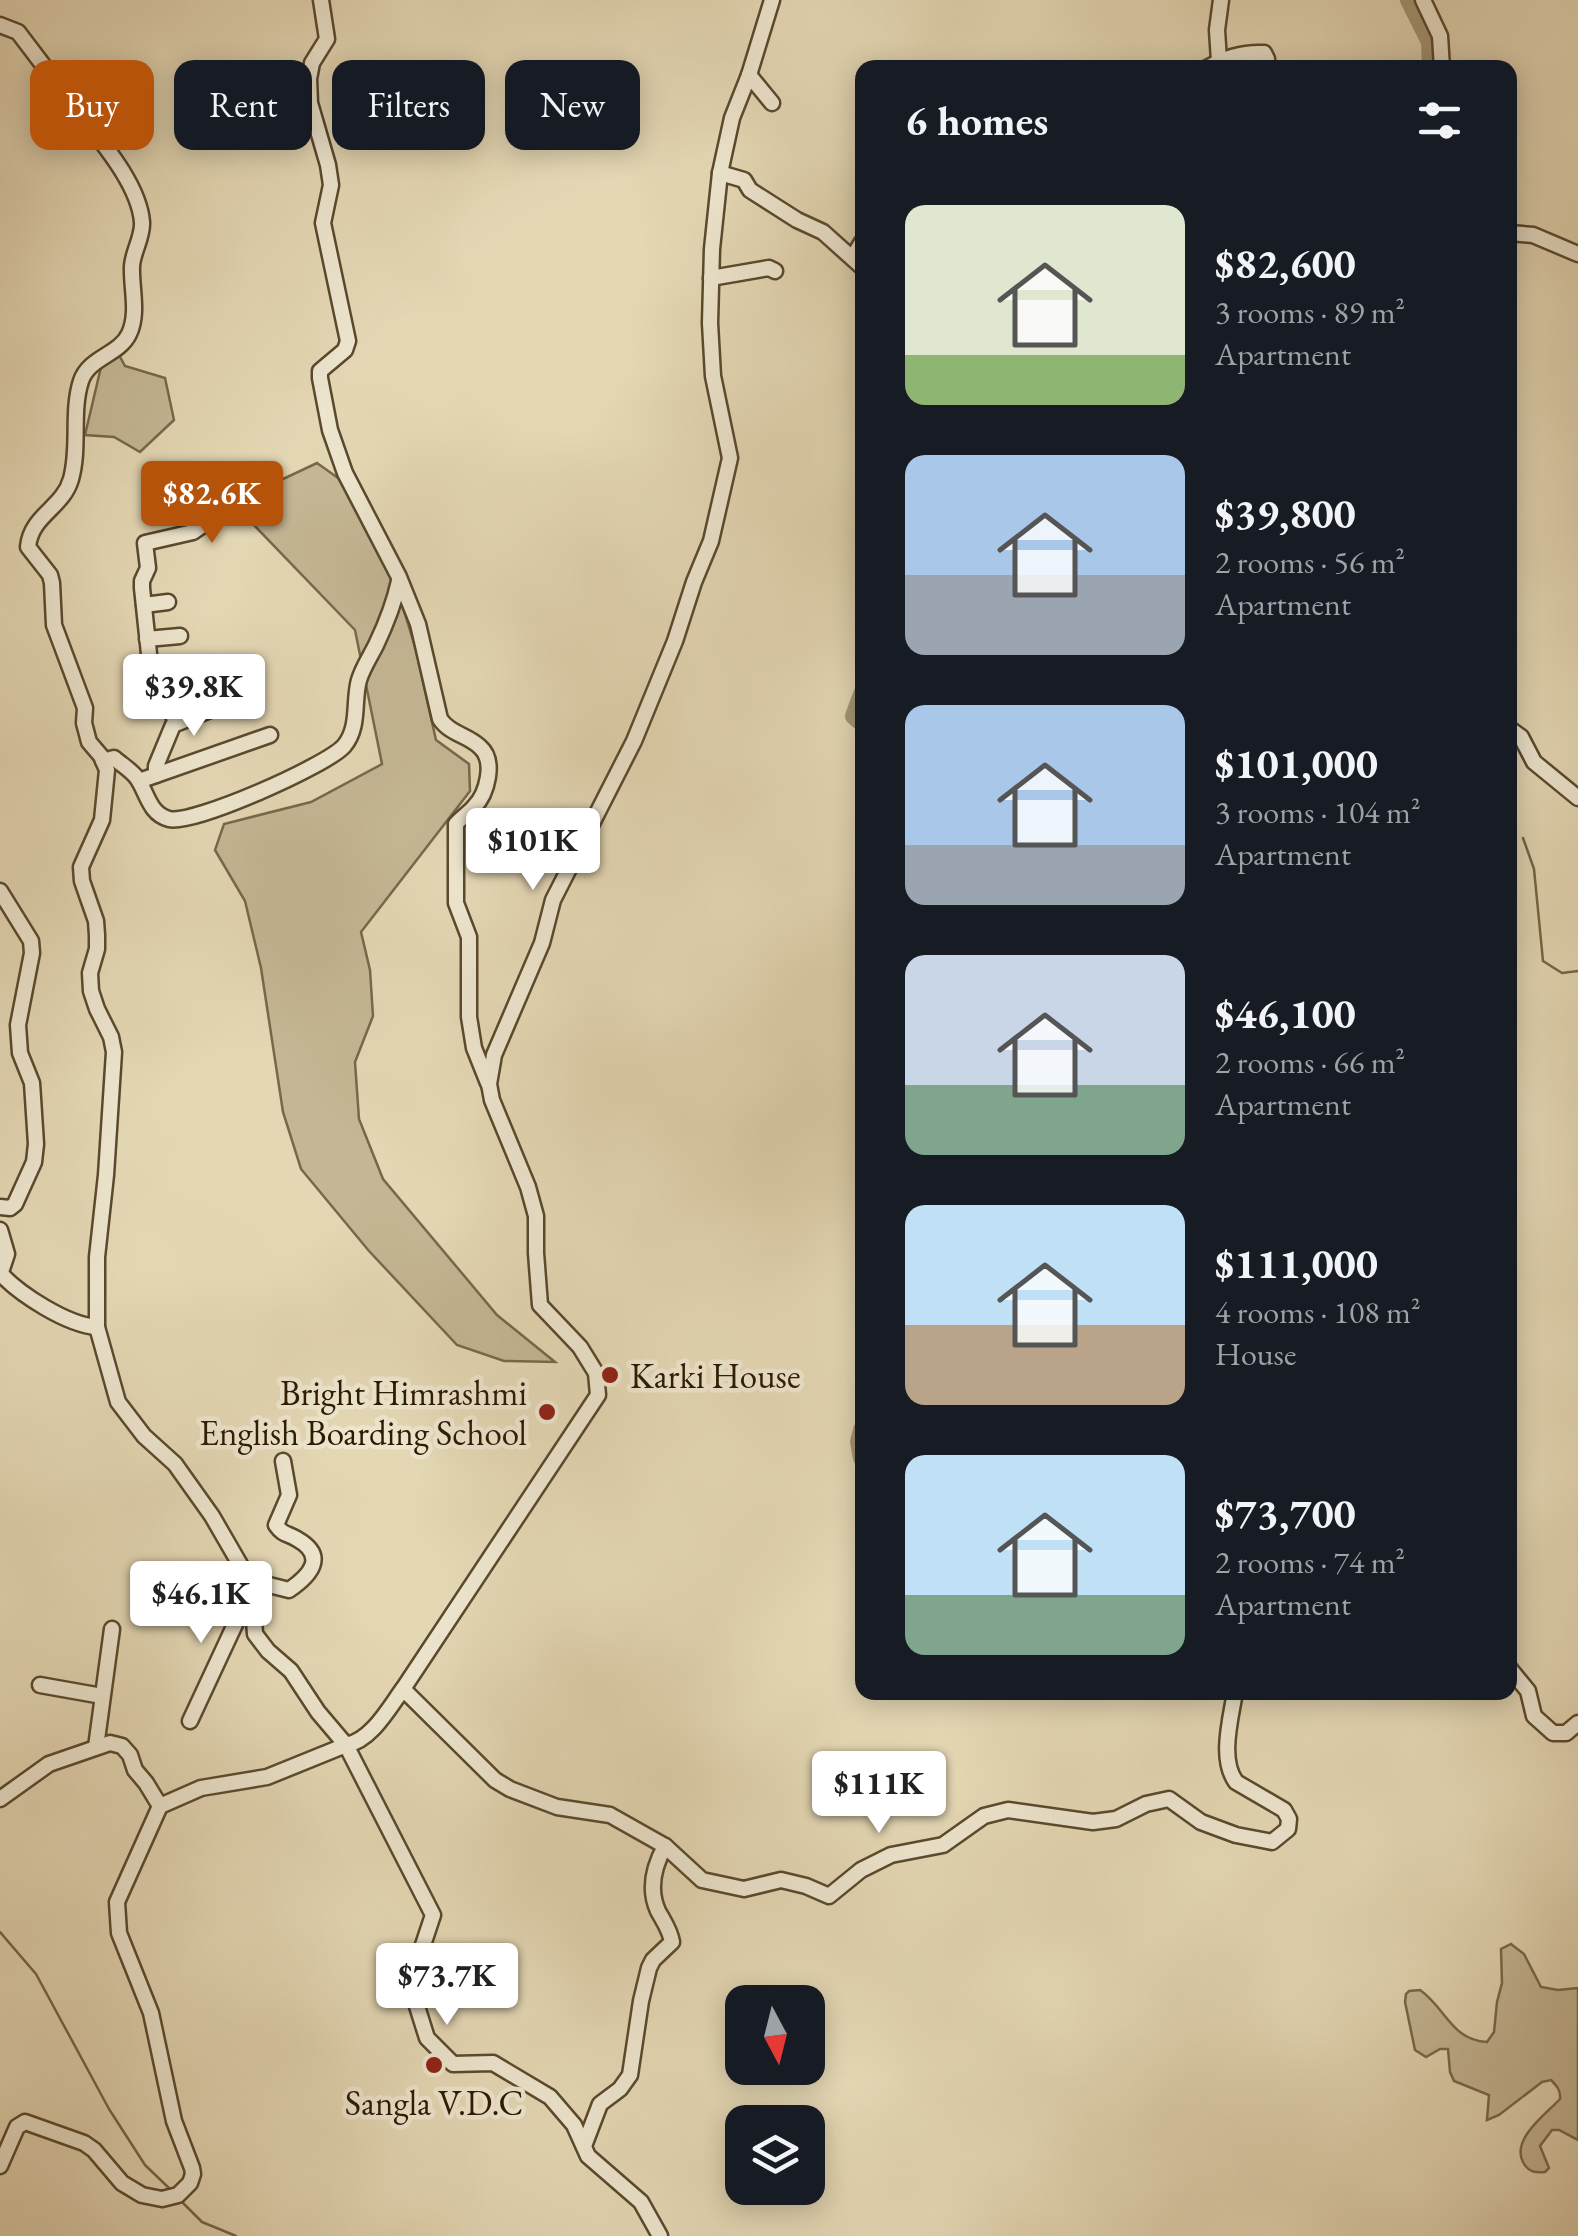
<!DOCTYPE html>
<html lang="en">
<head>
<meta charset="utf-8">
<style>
	body { margin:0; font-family:"EB Garamond",serif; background:#242831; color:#f1f3f6; height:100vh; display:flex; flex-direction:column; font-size:38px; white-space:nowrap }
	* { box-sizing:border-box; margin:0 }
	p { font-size:32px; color:#9ea1a6 }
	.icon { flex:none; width:55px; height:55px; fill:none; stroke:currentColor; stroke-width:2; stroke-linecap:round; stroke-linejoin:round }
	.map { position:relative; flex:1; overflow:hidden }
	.details { position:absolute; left:855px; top:60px; width:662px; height:1640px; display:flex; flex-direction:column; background:#171b24; border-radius:20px; box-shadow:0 5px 25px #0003 }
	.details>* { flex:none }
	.top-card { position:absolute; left:30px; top:60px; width:675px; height:90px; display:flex; gap:20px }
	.needle { width:65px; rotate:173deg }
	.fabs { position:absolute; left:725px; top:1985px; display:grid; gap:20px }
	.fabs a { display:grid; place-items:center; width:100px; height:100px; border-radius:20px; background:#171b24; box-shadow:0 5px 25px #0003; font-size:50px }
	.price { position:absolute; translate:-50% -85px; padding:0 22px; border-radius:10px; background:#fff; color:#222; font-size:32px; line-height:65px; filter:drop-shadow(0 2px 5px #0008) }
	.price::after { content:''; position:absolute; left:50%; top:60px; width:30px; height:22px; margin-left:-15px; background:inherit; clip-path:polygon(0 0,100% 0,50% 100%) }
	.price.active { background:#b45309; color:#fff }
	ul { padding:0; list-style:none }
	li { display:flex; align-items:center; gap:30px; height:250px; padding:0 50px }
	li span { display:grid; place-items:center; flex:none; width:280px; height:200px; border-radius:20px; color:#555 }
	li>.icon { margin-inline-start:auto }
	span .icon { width:120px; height:120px; fill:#fffc; stroke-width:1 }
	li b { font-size:42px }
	h2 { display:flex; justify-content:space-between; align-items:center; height:120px; padding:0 50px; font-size:42px }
	.pill { padding:0 35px; border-radius:20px; background:#171b24; box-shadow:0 5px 25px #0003; font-size:35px; line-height:90px }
	.pill.active { background:#b45309; color:#fff }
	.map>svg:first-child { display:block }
	.green { fill:#c5b795; stroke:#78684a; stroke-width:2.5 }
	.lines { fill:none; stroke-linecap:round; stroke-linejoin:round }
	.stream { stroke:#756547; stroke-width:2.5 }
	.river { stroke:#a59777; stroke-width:18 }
	.minor-casing { stroke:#5a492d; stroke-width:19 }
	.minor { stroke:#ede5ce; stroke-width:14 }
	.poi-dot { fill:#8f2418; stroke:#ede5ce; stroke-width:4 }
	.labels { text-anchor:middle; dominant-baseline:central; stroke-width:9; stroke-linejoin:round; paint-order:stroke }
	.poi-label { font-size:35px; fill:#2c1a00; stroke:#ede5ce; text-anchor:start }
</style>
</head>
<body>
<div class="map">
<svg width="1578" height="2236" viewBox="0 0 1578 2236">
	<rect width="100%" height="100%" fill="#e4d7b4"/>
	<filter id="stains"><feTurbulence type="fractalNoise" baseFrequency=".002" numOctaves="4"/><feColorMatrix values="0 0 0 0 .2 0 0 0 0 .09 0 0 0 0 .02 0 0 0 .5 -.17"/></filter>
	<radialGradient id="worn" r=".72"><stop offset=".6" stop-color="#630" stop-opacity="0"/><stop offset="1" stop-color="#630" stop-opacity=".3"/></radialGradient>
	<!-- green -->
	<g class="green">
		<polygon points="119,355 125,366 165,378 174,420 140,452 114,437 85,435 101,367"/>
		<polygon points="317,463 348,485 388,558 416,650 436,740 469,764 470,791 361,932 370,970 373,1016 355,1062 359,1119 383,1179 497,1315 555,1362 504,1361 457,1345 369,1251 301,1169 283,1112 261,968 245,901 215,850 224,824 311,802 382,764 355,630 251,522 266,487"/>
		<path d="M 1511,1944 L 1524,1954 L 1541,1987 L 1558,1990 L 1578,1988 L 1578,2140 L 1559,2130 L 1552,2130 L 1540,2146 L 1549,2168 L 1545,2172 C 1535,2173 1528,2172 1523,2162 C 1511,2139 1546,2114 1560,2099 C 1561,2091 1557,2086 1551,2080 L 1542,2082 L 1499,2115 L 1487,2120 L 1489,2095 L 1454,2081 L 1450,2072 L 1448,2049 L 1440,2049 L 1426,2057 L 1415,2050 L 1405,2002 L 1406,1994 L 1409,1991 L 1420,1990 C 1446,2008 1451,2040 1487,2042 L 1494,2032 L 1497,2002 L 1502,1983 L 1501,1949 Z"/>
	</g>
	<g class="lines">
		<!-- stream -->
		<g class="stream">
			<polyline points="1523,838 1534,869 1543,961 1562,973 1578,971"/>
			<polyline points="0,1932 36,1974 109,2109 145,2165 171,2190"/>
			<polyline points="180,2200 202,2222 236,2236"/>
		</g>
		<!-- river -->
		<g class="river">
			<polyline points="1409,0 1430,42 1431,68"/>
			<polyline points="862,694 854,716 862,723"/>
			<polyline points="862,1430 859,1442 862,1458"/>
		</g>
		<!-- minor casing -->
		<g class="minor-casing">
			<g id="minor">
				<path d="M 321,0 L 327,39 L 312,63 L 309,79 L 310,103 L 328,165 L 331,185 L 323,223 L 348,341 L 345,350 L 320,371 L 320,378 L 330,430 L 345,473 L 399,577 L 418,624 L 440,719 C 450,734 468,735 480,747 C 496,761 487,794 474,807 C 469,813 461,818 456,824 L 456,903 L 469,937 L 469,1017 L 474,1048 L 488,1083"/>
				<polyline points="1423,0 1440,36 1442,68"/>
				<path d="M 0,25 L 18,32 C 38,58 58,85 78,111 C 100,140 139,184 142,222 C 143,237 133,251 132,266 C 131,288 139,313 129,334 C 119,355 89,357 81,381 C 71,412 80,447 71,479 C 63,508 31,515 28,547 L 50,575 L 52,583 L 54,625 L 85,708 L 84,723 L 89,742 L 101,756 L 107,770 L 102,820 L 81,867 L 82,881 L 96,921 L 97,935 L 97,949 L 90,973 L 91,991 L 97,1009 L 111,1037 L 114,1052 L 106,1175 L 97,1257 L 97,1327 L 118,1402 L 144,1436 L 175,1464 L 212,1516 L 249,1580 L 252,1590 L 255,1634 L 268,1651 L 291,1671 L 318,1712 L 346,1745 L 433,1915 L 410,1984 L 427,2038 L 453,2064 L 493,2063 L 550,2097 L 574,2125 L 588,2156 L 641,2202 L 660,2236"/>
				<polyline points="1219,61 1217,30 1221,0"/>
				<path d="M 1207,68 C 1224,58 1244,52 1264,53 L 1267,59 L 1266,68"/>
				<polyline points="749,75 772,103"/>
				<polyline points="720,173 744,180 750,190 797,220 823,232 862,267"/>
				<polyline points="1510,233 1533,235 1578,254"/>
				<polyline points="853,257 862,242"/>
				<polyline points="711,278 769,268 775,271"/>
				<polyline points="144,605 168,602"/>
				<polyline points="147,639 180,636"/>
				<polyline points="152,682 142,588 142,581 148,568 145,543 193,532 243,498"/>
				<polyline points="177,722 152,682 181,676"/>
				<polyline points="1510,729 1521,737 1534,762 1578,798"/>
				<path d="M 103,761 L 114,758 C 122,765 131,770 137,778 C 147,792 149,814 169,819 C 193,825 326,766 344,746 C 360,727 353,701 359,680 C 363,667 370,657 376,645 C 386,624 394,604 399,581"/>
				<polyline points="156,775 156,766 173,725 225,704"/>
				<polyline points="139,781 270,735"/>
				<polyline points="0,891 31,941 32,953 18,1025 20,1053 32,1083 36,1144 34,1162 15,1204 10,1208 0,1207"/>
				<polyline points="0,1230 7,1254 1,1272"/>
				<path d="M 0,1273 C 19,1294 67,1325 97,1327"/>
				<path d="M 249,1580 L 289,1590 C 311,1575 327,1556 297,1539 C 287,1533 283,1535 276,1525 L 289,1495 L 283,1461"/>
				<polyline points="1510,1669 1528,1691 1534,1716 1553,1733 1566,1733 1578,1723"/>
				<polyline points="40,1685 102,1696"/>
				<path d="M 403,1689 L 495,1780 L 510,1789 L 557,1807 L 610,1815 L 665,1846 L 702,1880 L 744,1889 L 781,1880 L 806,1886 L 829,1896 L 861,1870 L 891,1855 L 943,1845 L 984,1816 L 1008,1810 L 1093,1822 L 1116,1819 L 1146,1804 L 1169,1799 L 1201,1822 L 1236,1835 L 1272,1842 L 1288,1829 L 1289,1819 L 1284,1810 L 1236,1782 C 1219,1759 1231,1718 1235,1692"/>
				<polyline points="190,1721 251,1590"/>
				<polyline points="96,1747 112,1629"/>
				<polyline points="0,1799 49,1764 110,1743 122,1746 130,1755 135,1770 146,1783 160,1806"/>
				<path d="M 584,2146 L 600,2104 L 620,2089 L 630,2075 L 641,2001 L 649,1968 L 653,1960 L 672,1942 C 670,1930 664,1922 658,1911 C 648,1889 654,1866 665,1846"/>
				<path d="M 0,2166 L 17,2127 L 25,2122 L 84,2143 L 94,2150 L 122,2183 L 142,2195 L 162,2199 L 178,2195 L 190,2183 L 193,2174 L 192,2168 L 174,2121 L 151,2013 L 119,1933 L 117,1902 L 160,1806 L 201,1788 L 267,1777 L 346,1745 C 371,1741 389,1708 403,1689 L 598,1395 L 596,1373 L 580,1347 L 540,1305 L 536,1253 L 536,1216 L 528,1187 L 492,1100 L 489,1084 L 494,1055 L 542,943 L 553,900 L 634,741 L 675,641 L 694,582 L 711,541 L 730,458 L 713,376 L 710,323 L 712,249 L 720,173 L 732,118 L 749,75 L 772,0"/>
			</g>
		</g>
		<!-- minor -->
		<use href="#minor" class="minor"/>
	</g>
	<!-- markers -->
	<g class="poi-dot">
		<circle cx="610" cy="1375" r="10"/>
		<circle cx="547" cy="1412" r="10"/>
		<circle cx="434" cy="2065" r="10"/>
	</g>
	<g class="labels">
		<!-- poi labels -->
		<g class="poi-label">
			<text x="630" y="1375">Karki House</text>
			<text x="527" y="1392" text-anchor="end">Bright Himrashmi<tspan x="527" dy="40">English Boarding School</tspan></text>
			<text x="434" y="2102" text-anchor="middle">Sangla V.D.C</text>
		</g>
	</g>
	<rect width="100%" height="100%" filter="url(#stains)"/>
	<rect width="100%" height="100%" fill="url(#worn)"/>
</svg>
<div class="fabs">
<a><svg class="needle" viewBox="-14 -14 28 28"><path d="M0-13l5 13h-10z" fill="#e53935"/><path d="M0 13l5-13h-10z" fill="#9ea1a6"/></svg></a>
<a><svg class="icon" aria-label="layers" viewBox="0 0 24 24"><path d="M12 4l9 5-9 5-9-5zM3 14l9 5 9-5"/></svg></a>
</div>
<b class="price active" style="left:212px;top:546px">$82.6K</b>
<b class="price" style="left:194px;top:739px">$39.8K</b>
<b class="price" style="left:533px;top:893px">$101K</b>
<b class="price" style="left:201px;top:1646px">$46.1K</b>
<b class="price" style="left:879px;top:1836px">$111K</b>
<b class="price" style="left:447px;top:2028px">$73.7K</b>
<div class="top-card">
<a class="pill active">Buy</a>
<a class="pill">Rent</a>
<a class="pill">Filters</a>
<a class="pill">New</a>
</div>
<section class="details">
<h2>6 homes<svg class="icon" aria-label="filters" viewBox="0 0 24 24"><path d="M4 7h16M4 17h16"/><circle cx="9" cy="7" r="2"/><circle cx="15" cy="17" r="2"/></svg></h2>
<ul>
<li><span style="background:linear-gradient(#dfe7d0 75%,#8fb573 0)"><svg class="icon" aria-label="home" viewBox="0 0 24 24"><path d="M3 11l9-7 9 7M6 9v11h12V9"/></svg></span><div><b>$82,600</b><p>3 rooms · 89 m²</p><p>Apartment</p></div></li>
<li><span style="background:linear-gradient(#a9c7e8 60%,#9aa5b1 0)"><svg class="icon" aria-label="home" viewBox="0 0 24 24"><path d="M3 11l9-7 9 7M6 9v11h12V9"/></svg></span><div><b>$39,800</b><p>2 rooms · 56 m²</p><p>Apartment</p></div></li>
<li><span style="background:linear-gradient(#a9c7e8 70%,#9aa5b1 0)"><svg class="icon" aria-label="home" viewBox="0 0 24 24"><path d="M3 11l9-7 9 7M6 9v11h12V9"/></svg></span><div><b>$101,000</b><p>3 rooms · 104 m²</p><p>Apartment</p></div></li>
<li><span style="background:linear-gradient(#c9d6e8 65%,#7fa58c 0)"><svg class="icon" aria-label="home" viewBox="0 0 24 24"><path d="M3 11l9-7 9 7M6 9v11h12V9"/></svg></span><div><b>$46,100</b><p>2 rooms · 66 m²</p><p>Apartment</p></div></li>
<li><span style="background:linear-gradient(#bfe0f5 60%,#b9a48a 0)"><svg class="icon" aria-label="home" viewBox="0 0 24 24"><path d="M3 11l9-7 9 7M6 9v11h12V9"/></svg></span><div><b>$111,000</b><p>4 rooms · 108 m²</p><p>House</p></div></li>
<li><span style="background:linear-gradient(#bfe0f5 70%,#7fa58c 0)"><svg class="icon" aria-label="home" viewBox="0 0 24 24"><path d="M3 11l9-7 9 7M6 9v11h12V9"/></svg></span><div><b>$73,700</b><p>2 rooms · 74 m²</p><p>Apartment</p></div></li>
</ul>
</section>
</div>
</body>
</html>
